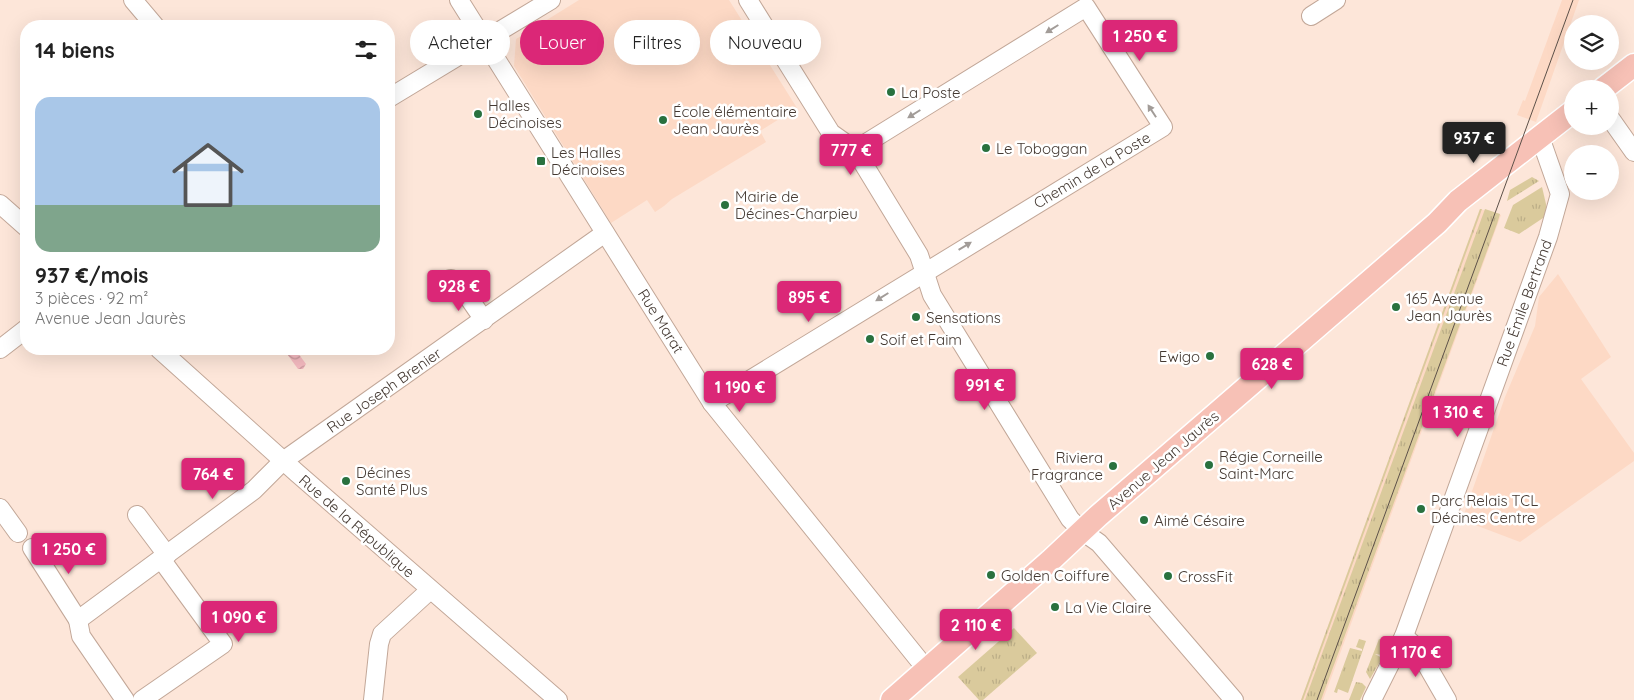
<!DOCTYPE html>
<html lang="fr">
<head>
<meta charset="utf-8">
<style>
	body { margin:0; font-family:Quicksand,sans-serif; background:#f2f2f2; color:#222; height:100vh; display:flex; flex-direction:column; font-size:19px; white-space:nowrap }
	* { box-sizing:border-box; margin:0 }
	p { font-size:16px; color:#767676 }
	.icon { flex:none; width:28px; height:28px; fill:none; stroke:currentColor; stroke-width:2; stroke-linecap:round; stroke-linejoin:round }
	.map { position:relative; flex:1; overflow:hidden }
	.drawer { position:absolute; left:20px; top:20px; width:375px; height:335px; display:flex; flex-direction:column; background:#fff; border-radius:20px; box-shadow:0 5px 20px #0002 }
	.drawer>* { flex:none }
	.top-card { position:absolute; left:410px; top:20px; width:475px; height:45px; display:flex; gap:10px }
	.controls { position:absolute; left:1564px; top:15px; display:grid; gap:10px }
	.controls a { display:grid; place-items:center; width:55px; height:55px; border-radius:50%; background:#fff; box-shadow:0 5px 20px #0002; font-size:25px }
	.price { position:absolute; translate:-50% -42px; padding:0 11px; border-radius:5px; background:#db2777; color:#fff; font-size:16px; line-height:32px; filter:drop-shadow(0 1px 2px #0008) }
	.price::after { content:''; position:absolute; left:50%; top:30px; width:15px; height:11px; margin-left:-8px; background:inherit; clip-path:polygon(0 0,100% 0,50% 100%) }
	.price.active { background:#222; color:#fff }
	ul { padding:0; list-style:none }
	li { display:grid; align-content:center; gap:10px; height:265px; padding:0 15px }
	li+li { border-top:1px solid #e0e0e0 }
	li span { display:grid; place-items:center; height:155px; border-radius:15px; color:#555 }
	li>.icon { margin-inline-start:auto }
	span .icon { width:90px; height:90px; fill:#fffc; stroke-width:1 }
	li b { font-size:21px }
	h2 { display:flex; justify-content:space-between; align-items:center; height:60px; padding:0 15px; font-size:21px }
	.chip { padding:0 18px; border-radius:22px; background:#fff; box-shadow:0 5px 20px #0002; font-size:18px; line-height:45px }
	.chip.active { background:#db2777; color:#fff }
	.map>svg:first-child { display:block }
	.built { fill:#fdd9c5 }
	.grass { fill:url(#grass-tufts) }
	.water { fill:url(#water-waves) }
	.lines { fill:none; stroke-linecap:round; stroke-linejoin:round }
	.minor-casing { stroke:#c2a798; stroke-width:20 }
	.major-casing { stroke:#fff; stroke-width:25 }
	.minor { stroke:#fff; stroke-width:18 }
	.major { stroke:#f7c1b6; stroke-width:22 }
	.tram { stroke:#5d5149; stroke-width:1 }
	.oneway { fill:#a29c98 }
	.poi-dot { fill:#29713f; stroke:#fff; stroke-width:2 }
	.labels { text-anchor:middle; dominant-baseline:central; stroke-width:5; stroke-linejoin:round; paint-order:stroke }
	.poi-label { font-size:15px; fill:#443932; stroke:#fff; text-anchor:start }
	.street-label { font-size:15px; fill:#443932; stroke:#fff }
</style>
</head>
<body>
<div class="map">
<svg width="1634" height="700" viewBox="0 0 1634 700">
	<defs>
		<pattern id="grass-tufts" width="24" height="20" patternUnits="userSpaceOnUse" patternTransform="scale(1.25)"><rect width="24" height="20" fill="#daca9c"/><path d="M3 7l-1-3M5 7V3M7 7l1-3M15 17l-1-3M17 17v-4M19 17l1-3" fill="none" stroke="#bcae87"/></pattern>
		<pattern id="water-waves" width="16" height="10" patternUnits="userSpaceOnUse" patternTransform="scale(1.25)"><rect width="16" height="10" fill="#f6bbc1"/><path d="M0 5q4-4 8 0t8 0" fill="none" stroke="#c9999d"/></pattern>
	</defs>
	<rect width="100%" height="100%" fill="#fde6d9"/>
	<!-- built -->
	<g class="built">
		<polygon points="579,0 729,0 797,108 760,131 766,142 672,199 664,206 655,212 647,200 611,223 514,66 516,39"/>
		<polygon points="1562,0 1579,0 1536,122 1517,115 1523,100 1525,101"/>
		<polygon points="1480,209 1501,215 1493,237 1323,700 1301,700"/>
		<polygon points="1558,274 1611,357 1581,379 1634,453 1634,461 1520,542 1462,520 1505,397 1535,326 1539,297"/>
	</g>
	<!-- grass -->
	<g class="grass">
		<polygon points="1532,177 1539,181 1507,201 1510,190"/>
		<polygon points="1542,187 1546,204 1546,216 1519,234 1504,228 1513,205"/>
		<polygon points="1480,209 1482,209 1303,700 1301,700"/>
		<polygon points="1485,209 1500,214 1497,224 1321,700 1305,700"/>
		<polygon points="1014,628 1037,653 983,700 979,700 958,677"/>
		<polygon points="1359,639 1366,641 1348,693 1338,689 1337,693 1334,692 1350,648 1362,651 1362,649 1356,647"/>
		<polygon points="1379,639 1386,642 1382,655 1375,654 1382,658 1370,679 1366,672"/>
		<polygon points="1356,682 1362,683 1366,687 1360,700 1349,700"/>
	</g>
	<!-- water -->
	<polygon class="water" points="295,349 306,364 303,369 298,369 287,354"/>
	<g class="lines">
		<!-- minor casing -->
		<g class="minor-casing">
			<g id="minor">
				<polyline points="133,0 155,26"/>
				<polyline points="459,0 712,403 927,670"/>
				<polyline points="748,0 831,133 855,150 919,255 932,295 1070,519 1082,531 1099,543 1234,700"/>
				<polyline points="1311,16 1336,0"/>
				<polyline points="389,98 551,0"/>
				<polyline points="1610,118 1634,152"/>
				<polyline points="0,204 26,227"/>
				<polyline points="443,281 451,279 457,281 484,320"/>
				<polyline points="0,349 26,329"/>
				<polyline points="159,349 297,473 558,700"/>
				<polyline points="712,403 1163,127 1086,7 855,150"/>
				<polyline points="0,508 18,533"/>
				<polyline points="137,515 167,555"/>
				<polyline points="32,548 78,620"/>
				<polyline points="1404,636 1417,648 1447,700"/>
				<polyline points="125,700 81,636 78,620 254,490 283,461 605,233"/>
				<polyline points="142,700 223,644 161,559"/>
				<polyline points="373,700 379,644 382,634 430,590"/>
				<polyline points="1372,700 1404,636 1548,237 1560,194 1540,137"/>
			</g>
		</g>
		<!-- major casing -->
		<g class="major-casing">
			<g id="major">
				<polyline points="1603,89 1634,65"/>
				<polyline points="892,700 1050,561 1098,516 1437,223 1458,201 1572,112"/>
			</g>
		</g>
		<!-- minor -->
		<use href="#minor" class="minor"/>
		<!-- major -->
		<use href="#major" class="major"/>
		<!-- tram -->
		<polyline class="tram" points="1317,700 1573,0"/>
	</g>
	<!-- one-way arrows -->
	<defs><path id="oneway-solid" d="M-6-.8H1V-3.2L6.5 0L1 3.2V.8H-6Z" transform="scale(1.25)"/></defs>
	<g class="oneway">
		<use href="#oneway-solid" transform="translate(1052 29) rotate(148)"/>
		<use href="#oneway-solid" transform="translate(1152 111) rotate(-123)"/>
		<use href="#oneway-solid" transform="translate(914 114) rotate(148)"/>
		<use href="#oneway-solid" transform="translate(965 246) rotate(-31)"/>
		<use href="#oneway-solid" transform="translate(882 297) rotate(148)"/>
	</g>
	<!-- markers -->
	<g class="poi-dot">
		<circle cx="891" cy="92" r="5"/>
		<circle cx="478" cy="114" r="5"/>
		<circle cx="663" cy="120" r="5"/>
		<circle cx="986" cy="148" r="5"/>
		<rect x="536" y="156" width="10" height="10" rx="2.5"/>
		<circle cx="725" cy="205" r="5"/>
		<circle cx="1396" cy="307" r="5"/>
		<circle cx="916" cy="317" r="5"/>
		<circle cx="870" cy="339" r="5"/>
		<circle cx="1210" cy="356" r="5"/>
		<circle cx="1209" cy="465" r="5"/>
		<circle cx="1113" cy="466" r="5"/>
		<circle cx="346" cy="481" r="5"/>
		<circle cx="1421" cy="509" r="5"/>
		<circle cx="1144" cy="520" r="5"/>
		<circle cx="991" cy="575" r="5"/>
		<circle cx="1168" cy="576" r="5"/>
		<circle cx="1055" cy="607" r="5"/>
	</g>
	<g class="labels">
		<!-- poi labels -->
		<g class="poi-label">
			<text x="901" y="92">La Poste</text>
			<text x="488" y="105">Halles<tspan x="488" dy="17">Décinoises</tspan></text>
			<text x="673" y="111">École élémentaire<tspan x="673" dy="17">Jean Jaurès</tspan></text>
			<text x="996" y="148">Le Toboggan</text>
			<text x="551" y="152">Les Halles<tspan x="551" dy="17">Décinoises</tspan></text>
			<text x="735" y="196">Mairie de<tspan x="735" dy="17">Décines-Charpieu</tspan></text>
			<text x="1406" y="298">165 Avenue<tspan x="1406" dy="17">Jean Jaurès</tspan></text>
			<text x="926" y="317">Sensations</text>
			<text x="880" y="339">Soif et Faim</text>
			<text x="1200" y="356" text-anchor="end">Ewigo</text>
			<text x="1219" y="456">Régie Corneille<tspan x="1219" dy="17">Saint-Marc</tspan></text>
			<text x="1103" y="457" text-anchor="end">Riviera<tspan x="1103" dy="17">Fragrance</tspan></text>
			<text x="356" y="472">Décines<tspan x="356" dy="17">Santé Plus</tspan></text>
			<text x="1431" y="500">Parc Relais TCL<tspan x="1431" dy="17">Décines Centre</tspan></text>
			<text x="1154" y="520">Aimé Césaire</text>
			<text x="1001" y="575">Golden Coiffure</text>
			<text x="1178" y="576">CrossFit</text>
			<text x="1065" y="607">La Vie Claire</text>
		</g>
		<!-- street labels -->
		<g class="street-label">
			<text transform="translate(1092 170) rotate(-31)">Chemin de la Poste</text>
			<text transform="translate(1524 303) rotate(-70)">Rue Émile Bertrand</text>
			<text transform="translate(661 321) rotate(58)">Rue Marat</text>
			<text transform="translate(384 390) rotate(-35)">Rue Joseph Brenier</text>
			<text transform="translate(1163 460) rotate(-41)">Avenue Jean Jaurès</text>
			<text transform="translate(357 526) rotate(41)">Rue de la République</text>
		</g>
	</g>
</svg>
<div class="controls">
<a><svg class="icon" aria-label="layers" viewBox="0 0 24 24"><path d="M12 4l9 5-9 5-9-5zM3 14l9 5 9-5"/></svg></a>
<a>+</a>
<a>−</a>
</div>
<b class="price" style="left:1140px;top:62px">1 250 €</b>
<b class="price active" style="left:1474px;top:164px">937 €</b>
<b class="price" style="left:851px;top:176px">777 €</b>
<b class="price" style="left:459px;top:312px">928 €</b>
<b class="price" style="left:809px;top:323px">895 €</b>
<b class="price" style="left:1272px;top:390px">628 €</b>
<b class="price" style="left:985px;top:411px">991 €</b>
<b class="price" style="left:740px;top:413px">1 190 €</b>
<b class="price" style="left:1458px;top:438px">1 310 €</b>
<b class="price" style="left:213px;top:500px">764 €</b>
<b class="price" style="left:69px;top:575px">1 250 €</b>
<b class="price" style="left:239px;top:643px">1 090 €</b>
<b class="price" style="left:976px;top:651px">2 110 €</b>
<b class="price" style="left:1416px;top:678px">1 170 €</b>
<div class="top-card">
<a class="chip">Acheter</a>
<a class="chip active">Louer</a>
<a class="chip">Filtres</a>
<a class="chip">Nouveau</a>
</div>
<section class="drawer">
<h2>14 biens<svg class="icon" aria-label="filters" viewBox="0 0 24 24"><path d="M4 7h16M4 17h16"/><circle cx="9" cy="7" r="2"/><circle cx="15" cy="17" r="2"/></svg></h2>
<ul>
<li><span style="background:linear-gradient(#a9c7e8 70%,#7fa58c 0)"><svg class="icon" aria-label="home" viewBox="0 0 24 24"><path d="M3 11l9-7 9 7M6 9v11h12V9"/></svg></span><div><b>937 €/mois</b><p>3 pièces · 92 m²</p><p>Avenue Jean Jaurès</p></div></li>
</ul>
</section>
</div>
</body>
</html>
